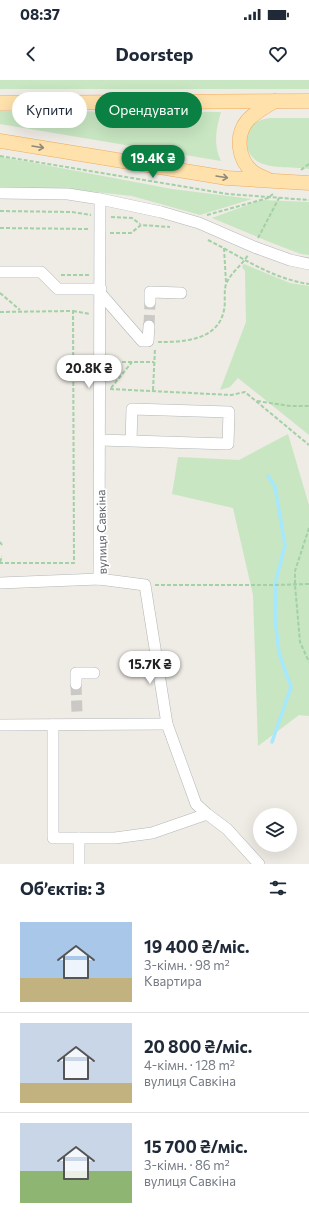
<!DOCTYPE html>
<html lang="uk">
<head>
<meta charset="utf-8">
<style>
	body { margin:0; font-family:Commissioner,sans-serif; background:#f6f6f7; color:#1f2937; height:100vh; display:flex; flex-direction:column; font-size:15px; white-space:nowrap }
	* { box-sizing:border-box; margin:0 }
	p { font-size:13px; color:#747a83 }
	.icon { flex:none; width:22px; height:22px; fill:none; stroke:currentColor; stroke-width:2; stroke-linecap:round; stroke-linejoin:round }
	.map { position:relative; height:784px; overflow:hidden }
	.drawer { display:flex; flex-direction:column; background:#fff; flex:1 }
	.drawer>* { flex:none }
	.banner { position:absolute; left:12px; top:12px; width:285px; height:36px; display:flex; gap:8px }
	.controls { position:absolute; left:253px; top:728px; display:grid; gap:8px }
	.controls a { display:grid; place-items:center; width:44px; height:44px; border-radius:50%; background:#fff; box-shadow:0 4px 16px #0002; font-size:20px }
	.price { position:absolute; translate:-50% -34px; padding:0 9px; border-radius:14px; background:#fff; color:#222; font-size:13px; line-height:26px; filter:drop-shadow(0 1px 2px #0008) }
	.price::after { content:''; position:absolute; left:50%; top:24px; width:12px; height:9px; margin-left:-6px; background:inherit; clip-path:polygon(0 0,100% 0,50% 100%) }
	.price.on { background:#0b8043; color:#fff }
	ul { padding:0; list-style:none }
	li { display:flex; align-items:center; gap:12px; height:100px; padding:0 20px }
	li+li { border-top:1px solid #e0e1e3 }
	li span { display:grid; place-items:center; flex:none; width:112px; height:80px; border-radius:0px; color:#555 }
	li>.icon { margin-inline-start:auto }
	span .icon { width:48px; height:48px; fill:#fffc; stroke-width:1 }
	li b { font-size:17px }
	h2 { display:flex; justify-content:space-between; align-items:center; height:48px; padding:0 20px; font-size:17px }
	.pill { padding:0 14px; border-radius:18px; background:#fff; box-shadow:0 4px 16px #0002; font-size:14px; line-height:36px }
	.pill.on { background:#0b8043; color:#fff }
	.status { display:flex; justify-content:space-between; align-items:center; height:28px; padding:0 20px; background:#fff; direction:ltr }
	.status svg { height:11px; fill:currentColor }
	header { display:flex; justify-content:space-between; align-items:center; height:52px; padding:0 20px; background:#fff; font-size:18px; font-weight:700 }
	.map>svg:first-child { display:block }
	.green { fill:#c8e6c2 }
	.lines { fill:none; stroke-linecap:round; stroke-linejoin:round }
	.stream { stroke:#a6e8fe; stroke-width:3.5 }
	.minor-tunnel { stroke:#cac9c5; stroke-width:11; stroke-dasharray:11 5.5; stroke-linecap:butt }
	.minor-casing { stroke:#b2b6b9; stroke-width:12 }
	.major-casing { stroke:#f0ab5d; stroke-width:15 }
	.path { stroke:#a1d1a5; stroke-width:2; stroke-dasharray:4 2; stroke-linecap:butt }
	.minor { stroke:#fff; stroke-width:11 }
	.major { stroke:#fee1ab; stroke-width:14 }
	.oneway { stroke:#8d887a }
	.labels { text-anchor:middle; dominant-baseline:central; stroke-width:3.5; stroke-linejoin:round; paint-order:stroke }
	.street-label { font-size:12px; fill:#5d6265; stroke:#fff }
</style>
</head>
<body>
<div class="status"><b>08:37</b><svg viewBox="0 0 49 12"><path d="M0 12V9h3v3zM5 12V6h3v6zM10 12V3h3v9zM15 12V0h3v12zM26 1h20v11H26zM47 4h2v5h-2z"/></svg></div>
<header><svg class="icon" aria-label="back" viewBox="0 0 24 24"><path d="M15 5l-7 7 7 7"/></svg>Doorstep<svg class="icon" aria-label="heart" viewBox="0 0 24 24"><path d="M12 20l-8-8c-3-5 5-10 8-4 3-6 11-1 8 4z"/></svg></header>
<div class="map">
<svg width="309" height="784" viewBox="0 0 309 784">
	<rect width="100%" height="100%" fill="#efebe5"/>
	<!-- green -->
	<g class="green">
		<rect x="0" y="0" width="309" height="9"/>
		<path d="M 0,31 L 221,32 C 216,48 213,65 221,81 L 0,44 Z"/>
		<path d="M 270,38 L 309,38 L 309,89 C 289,85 254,93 247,67 C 246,62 246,57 248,52 C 251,43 261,39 270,38 Z"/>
		<polygon points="0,77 34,83 172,109 252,119 200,135 132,116 87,111 0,107"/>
		<polygon points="261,120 309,122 309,175 301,174 272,163 212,138"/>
		<polygon points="244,184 290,203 309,206 309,355 238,298 230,307 220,310 246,242 245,191 242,187"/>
		<polygon points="288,354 309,425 309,636 299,635 258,666 253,515 233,428 172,414 178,377 239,380"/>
	</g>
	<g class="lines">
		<!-- stream -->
		<polyline class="stream" points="268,396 275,407 285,465 276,500 275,539 279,573 291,607 272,662"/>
		<!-- minor-tunnel -->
		<g class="minor-tunnel">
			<polyline points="149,246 150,222"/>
			<polyline points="76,604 77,633"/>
		</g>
		<!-- minor casing -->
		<g class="minor-casing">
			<g id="minor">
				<polyline points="0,113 68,114 100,119 161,132 199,143 254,167 290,180 309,184"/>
				<polyline points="0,192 41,192 58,209 101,209"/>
				<polyline points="101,214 142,261 148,261 149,246"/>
				<polyline points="150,222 150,212 181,213"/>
				<polyline points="100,360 228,364 229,332 132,329 131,361"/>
				<polyline points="99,499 100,119"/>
				<polyline points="0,503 99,499 145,505 167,644 196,724 207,734 227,749 259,784"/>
				<polyline points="76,604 76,593 94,593"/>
				<polyline points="0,645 167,644"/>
				<polyline points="53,645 53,758 115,758 152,753 207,734"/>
				<polyline points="79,784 79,758"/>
			</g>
		</g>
		<!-- major casing -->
		<g class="major-casing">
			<g id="major">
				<polyline points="0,23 309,21"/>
				<polyline points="0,61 227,98 309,103"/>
				<path d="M 267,99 C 263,97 257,95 253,92 C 238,80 235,56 247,41 C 255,32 265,27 275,21"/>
			</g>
		</g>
		<!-- path -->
		<g class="path">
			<polyline points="0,76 228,114 309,120"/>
			<polyline points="301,90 309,84"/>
			<polyline points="0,131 72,132 91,135"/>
			<polyline points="207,135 268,118 273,114"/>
			<polyline points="111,137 132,138 140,144"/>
			<polyline points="0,148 89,149"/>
			<polyline points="110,153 131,153 141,145 170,147"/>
			<polyline points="258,158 279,118"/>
			<path d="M 208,160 C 242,177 270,198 309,204"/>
			<polyline points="224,168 226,202"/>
			<polyline points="61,195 88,195 90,194"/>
			<polyline points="0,213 20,230"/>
			<polyline points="73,231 90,234"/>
			<polyline points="0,232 73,231 74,483 0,483"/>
			<path d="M 158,262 C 183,262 218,261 224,230 C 226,222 223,209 227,202 C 232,192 242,185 248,175"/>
			<polyline points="110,282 154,282"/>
			<polyline points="111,308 132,282"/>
			<polyline points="110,309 231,315 245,312 309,365"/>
			<polyline points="153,310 155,269"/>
			<polyline points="257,321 290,326 309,326"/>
			<polyline points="309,448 295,491 295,505 300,562 309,582"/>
			<polyline points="0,462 2,465"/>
			<polyline points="0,482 2,476"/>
			<polyline points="155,505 274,505 309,504"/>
		</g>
		<!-- minor -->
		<use href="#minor" class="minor"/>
		<!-- major -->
		<use href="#major" class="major"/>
	</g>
	<!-- one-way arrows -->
	<defs><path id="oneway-shaft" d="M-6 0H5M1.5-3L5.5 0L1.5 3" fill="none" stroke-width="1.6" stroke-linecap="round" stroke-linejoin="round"/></defs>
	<g class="oneway">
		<use href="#oneway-shaft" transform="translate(38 67) rotate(9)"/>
		<use href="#oneway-shaft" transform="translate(222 97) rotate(9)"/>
	</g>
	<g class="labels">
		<!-- street labels -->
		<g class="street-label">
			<text transform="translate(101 452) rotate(-91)">вулиця Савкіна</text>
		</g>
	</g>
</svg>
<div class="controls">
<a><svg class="icon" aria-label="layers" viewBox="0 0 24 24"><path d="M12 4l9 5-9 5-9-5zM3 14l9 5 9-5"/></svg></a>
</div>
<b class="price on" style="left:153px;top:99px">19.4K ₴</b>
<b class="price" style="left:89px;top:309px">20.8K ₴</b>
<b class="price" style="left:150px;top:605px">15.7K ₴</b>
<div class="banner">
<a class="pill">Купити</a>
<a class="pill on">Орендувати</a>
</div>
</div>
<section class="drawer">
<h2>Об’єктів: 3<svg class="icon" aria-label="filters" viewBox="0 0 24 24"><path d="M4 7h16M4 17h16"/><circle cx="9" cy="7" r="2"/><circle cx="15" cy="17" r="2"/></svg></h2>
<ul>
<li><span style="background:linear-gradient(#a9c7e8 70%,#c2b280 0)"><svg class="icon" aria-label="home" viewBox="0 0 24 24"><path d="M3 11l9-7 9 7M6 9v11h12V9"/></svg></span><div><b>19 400 ₴/міс.</b><p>3-кімн. · 98 m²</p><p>Квартира</p></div></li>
<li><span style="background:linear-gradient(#c9d6e8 75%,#c2b280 0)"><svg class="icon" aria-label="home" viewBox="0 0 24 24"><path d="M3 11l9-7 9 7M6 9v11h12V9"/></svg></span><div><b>20 800 ₴/міс.</b><p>4-кімн. · 128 m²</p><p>вулиця Савкіна</p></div></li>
<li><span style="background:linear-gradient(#c9d6e8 60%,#8fb573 0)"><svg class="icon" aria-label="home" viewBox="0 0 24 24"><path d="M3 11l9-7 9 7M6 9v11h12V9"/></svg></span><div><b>15 700 ₴/міс.</b><p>3-кімн. · 86 m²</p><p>вулиця Савкіна</p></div></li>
</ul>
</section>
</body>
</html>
